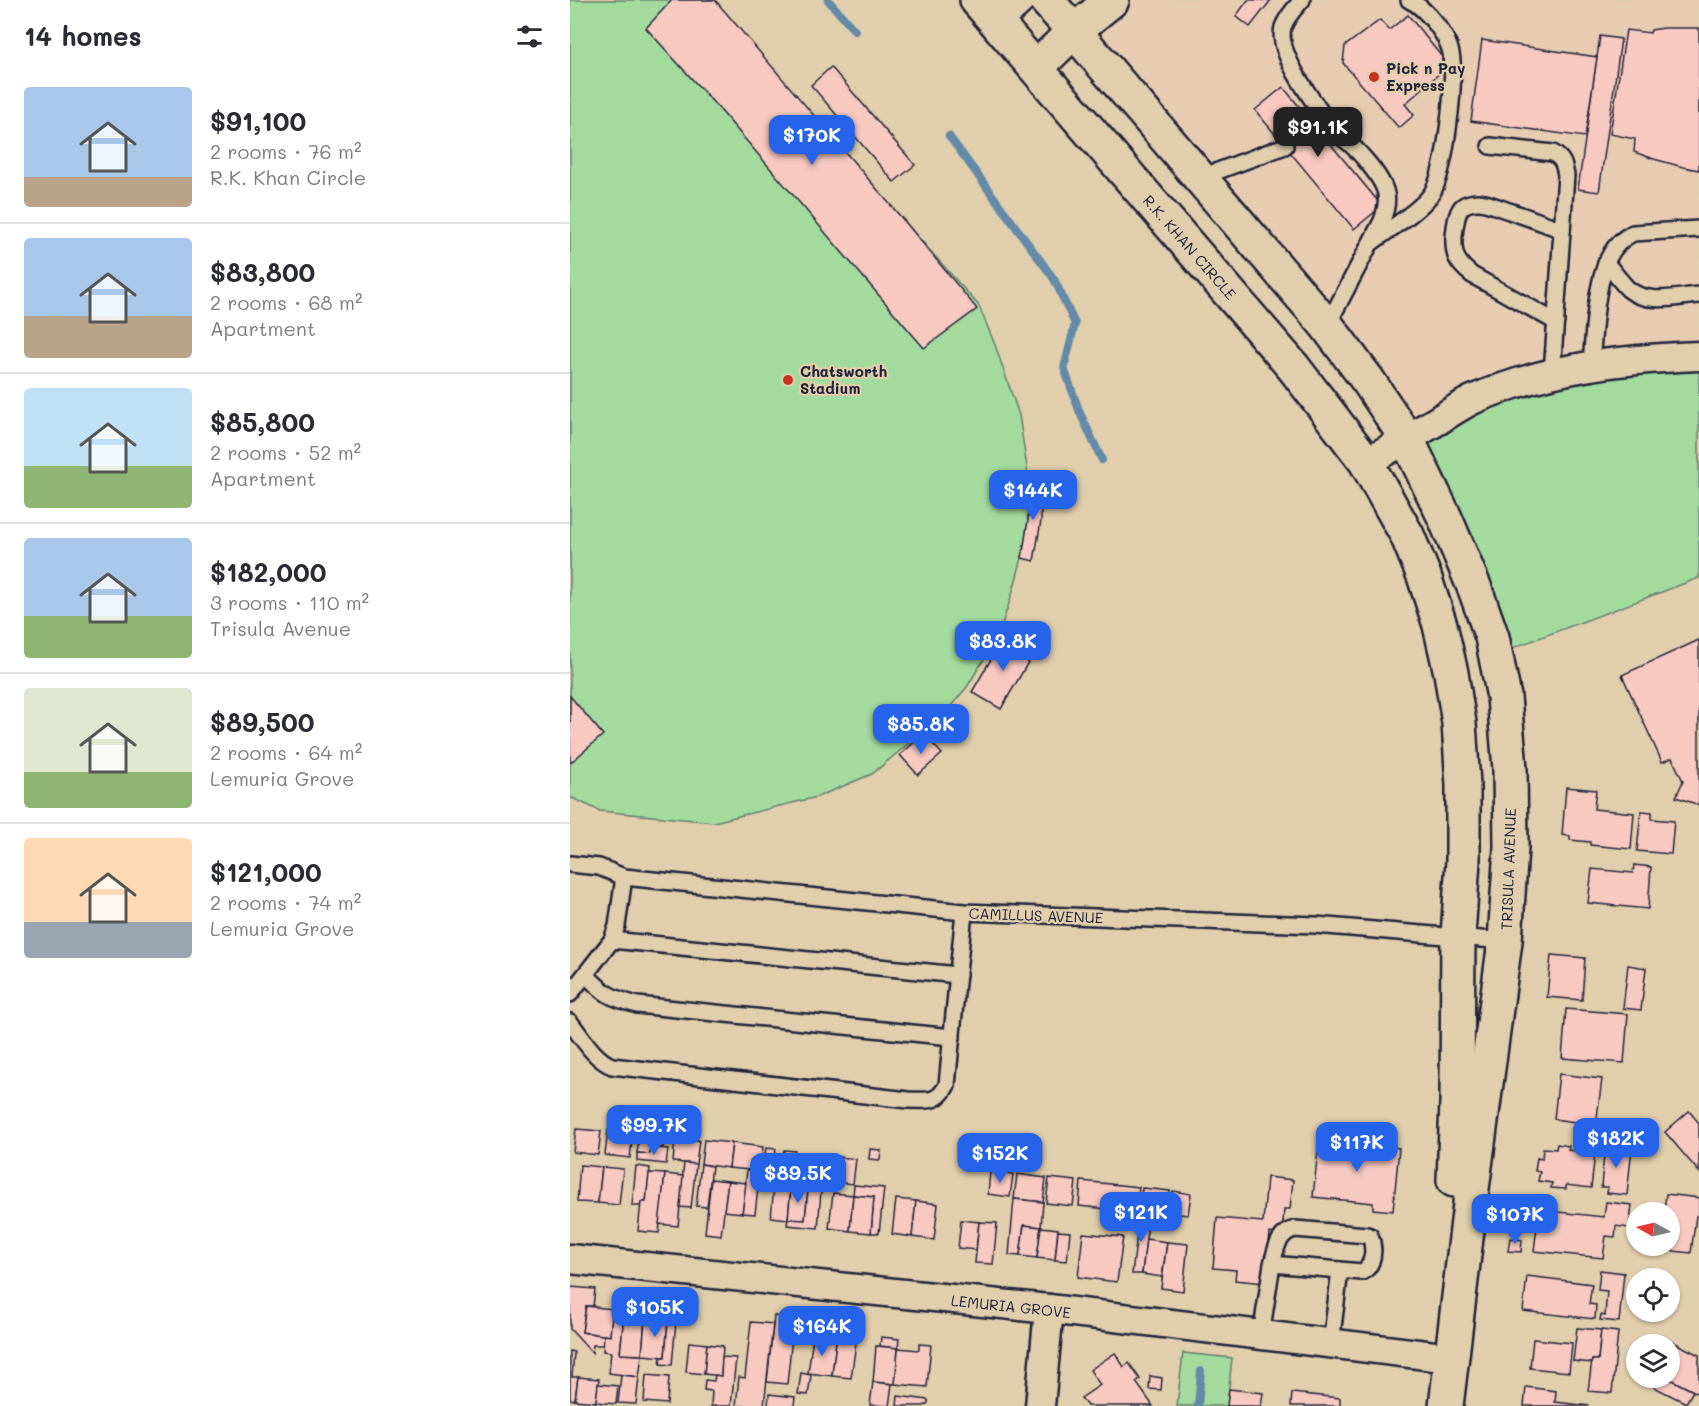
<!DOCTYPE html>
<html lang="en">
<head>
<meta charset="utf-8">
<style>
	body { margin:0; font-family:Mali,sans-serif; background:#f7f7f7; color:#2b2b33; height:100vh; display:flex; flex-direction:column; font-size:22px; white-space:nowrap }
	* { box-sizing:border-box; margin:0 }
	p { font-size:20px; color:#7c7c81 }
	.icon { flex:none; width:33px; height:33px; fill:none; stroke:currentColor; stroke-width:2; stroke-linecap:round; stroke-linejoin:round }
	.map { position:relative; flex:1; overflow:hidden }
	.panel { display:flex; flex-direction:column; background:#fff; width:570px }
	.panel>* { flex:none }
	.needle { width:39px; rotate:278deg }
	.fabs { position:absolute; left:1056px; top:1202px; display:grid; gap:12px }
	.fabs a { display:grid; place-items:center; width:54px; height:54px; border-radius:50%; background:#fff; box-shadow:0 2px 4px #0004; font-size:30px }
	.price { position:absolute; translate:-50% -51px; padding:0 14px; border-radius:12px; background:#2563eb; color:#fff; font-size:20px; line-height:39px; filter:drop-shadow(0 2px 3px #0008) }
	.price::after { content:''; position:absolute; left:50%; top:36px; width:18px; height:14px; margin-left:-9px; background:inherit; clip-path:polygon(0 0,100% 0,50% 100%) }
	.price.on { background:#222; color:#fff }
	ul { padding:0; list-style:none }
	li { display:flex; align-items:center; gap:18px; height:150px; padding:0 24px }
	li+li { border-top:2px solid #e1e1e2 }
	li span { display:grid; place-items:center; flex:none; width:168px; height:120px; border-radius:6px; color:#555 }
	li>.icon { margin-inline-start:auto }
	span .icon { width:72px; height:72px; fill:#fffc; stroke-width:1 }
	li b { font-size:26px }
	h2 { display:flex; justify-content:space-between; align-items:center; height:72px; padding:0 24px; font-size:26px }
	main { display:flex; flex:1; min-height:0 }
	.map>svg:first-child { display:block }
	.built { fill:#e7ccb2 }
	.green { fill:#a3db9f; stroke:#627e6d; stroke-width:1.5 }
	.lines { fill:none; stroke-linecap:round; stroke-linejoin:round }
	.stream { stroke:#648aa8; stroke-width:8 }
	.building { fill:#f8c9c0; stroke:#22223b; stroke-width:1.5 }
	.lane-casing { stroke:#22223b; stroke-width:20 }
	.street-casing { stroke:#22223b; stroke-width:33 }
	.secondary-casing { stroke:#22223b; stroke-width:38 }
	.lane { stroke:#e0ceac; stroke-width:15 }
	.street { stroke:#e0ceac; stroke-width:28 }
	.secondary { stroke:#e0ceac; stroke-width:33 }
	.poi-dot { fill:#c8321e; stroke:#e0ceac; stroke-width:2 }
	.labels { text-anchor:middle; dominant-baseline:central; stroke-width:4.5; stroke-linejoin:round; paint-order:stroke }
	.poi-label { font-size:15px; font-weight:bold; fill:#22223b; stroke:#e0ceac; text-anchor:start }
	.street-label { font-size:15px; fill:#22223b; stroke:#e0ceac }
</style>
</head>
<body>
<main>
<section class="panel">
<h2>14 homes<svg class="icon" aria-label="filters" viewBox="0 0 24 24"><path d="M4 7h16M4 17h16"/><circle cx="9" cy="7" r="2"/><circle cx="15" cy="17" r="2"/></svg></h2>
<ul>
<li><span style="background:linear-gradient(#a9c7e8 75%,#b9a48a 0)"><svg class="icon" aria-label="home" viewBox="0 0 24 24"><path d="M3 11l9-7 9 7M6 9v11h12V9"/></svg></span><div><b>$91,100</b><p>2 rooms · 76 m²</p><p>R.K. Khan Circle</p></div></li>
<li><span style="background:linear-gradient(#a9c7e8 65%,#b9a48a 0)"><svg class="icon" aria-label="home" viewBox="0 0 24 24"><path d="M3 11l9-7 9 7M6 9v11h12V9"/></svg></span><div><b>$83,800</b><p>2 rooms · 68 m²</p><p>Apartment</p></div></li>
<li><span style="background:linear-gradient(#bfe0f5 65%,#8fb573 0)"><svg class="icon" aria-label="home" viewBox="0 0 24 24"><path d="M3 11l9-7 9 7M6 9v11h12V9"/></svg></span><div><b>$85,800</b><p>2 rooms · 52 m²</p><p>Apartment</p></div></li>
<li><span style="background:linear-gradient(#a9c7e8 65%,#8fb573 0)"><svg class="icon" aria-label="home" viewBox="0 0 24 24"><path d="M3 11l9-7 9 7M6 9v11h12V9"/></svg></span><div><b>$182,000</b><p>3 rooms · 110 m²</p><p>Trisula Avenue</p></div></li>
<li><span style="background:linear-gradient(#dfe7d0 70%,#8fb573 0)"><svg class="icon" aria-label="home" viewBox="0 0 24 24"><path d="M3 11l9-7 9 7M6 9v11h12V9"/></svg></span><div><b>$89,500</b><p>2 rooms · 64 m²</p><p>Lemuria Grove</p></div></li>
<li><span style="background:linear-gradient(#ffd9b3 70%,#9aa5b1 0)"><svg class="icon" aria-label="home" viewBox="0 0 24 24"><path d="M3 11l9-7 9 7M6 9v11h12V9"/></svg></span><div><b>$121,000</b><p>2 rooms · 74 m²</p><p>Lemuria Grove</p></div></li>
</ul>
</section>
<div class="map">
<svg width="1129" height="1406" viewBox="0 0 1129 1406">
	<rect width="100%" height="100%" fill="#e0ceac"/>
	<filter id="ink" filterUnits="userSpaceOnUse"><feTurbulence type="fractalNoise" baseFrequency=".0167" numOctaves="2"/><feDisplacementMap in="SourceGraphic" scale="12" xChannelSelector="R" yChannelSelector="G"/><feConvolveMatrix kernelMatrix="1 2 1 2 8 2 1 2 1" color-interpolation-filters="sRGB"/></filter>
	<g filter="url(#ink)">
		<!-- built -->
		<polygon class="built" points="544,0 1129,0 1129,353 837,437 506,31"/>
		<!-- green -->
		<g class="green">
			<polygon points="0,0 139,0 409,306 425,345 449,415 459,481 458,520 452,558 443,591 428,636 397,687 375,713 302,774 247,797 144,822 30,811 0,797"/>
			<polygon points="1129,353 1129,578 929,653 837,437 899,399"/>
			<polygon points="613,1353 662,1358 657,1406 607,1406"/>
		</g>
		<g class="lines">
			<!-- stream -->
			<g class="stream">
				<polyline points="258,0 285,31"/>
				<polyline points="379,136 484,279 505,324 494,368 510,413 532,460"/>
				<polyline points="628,1406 631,1371"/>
			</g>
		</g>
		<!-- building -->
		<g class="building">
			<polygon points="102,0 145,0 336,223 407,309 354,348 151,111 76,28"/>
			<polygon points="678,0 701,0 680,27 666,16"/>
			<polygon points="838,15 872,57 871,72 835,104 844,115 829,128 773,63 775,46 810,20 819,30"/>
			<polygon points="1094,28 1129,28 1129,170 1113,167 1084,159 1064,152 1065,139 1040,134 1056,30 1080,33 1081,30"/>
			<polygon points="1030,36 1051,39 1029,192 1008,189"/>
			<polygon points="912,40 1027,57 1015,137 901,121"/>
			<polygon points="261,67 345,165 324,182 241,85"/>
			<polygon points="713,87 812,206 784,229 685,110"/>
			<polygon points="459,481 471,481 471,521 464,561 452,558 458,520"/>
			<polygon points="435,635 464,652 431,709 402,692"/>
			<polygon points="1129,640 1129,805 1106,797 1113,781 1102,758 1092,762 1052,675"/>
			<polygon points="0,696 33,735 0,763"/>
			<polygon points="354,734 372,754 348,775 330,755"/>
			<polygon points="996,787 1026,790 1024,809 1064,813 1061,849 1020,845 1020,842 1000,840 1000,836 992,835"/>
			<polygon points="1071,811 1082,812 1082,819 1104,821 1101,854 1067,851"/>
			<polygon points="1064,865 1081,867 1078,909 1018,903 1022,869 1063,873"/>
			<polygon points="981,955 1015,958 1012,1000 977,997"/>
			<polygon points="1058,965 1076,968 1071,1010 1053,1008"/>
			<polygon points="996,1009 1058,1014 1054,1063 992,1058"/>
			<polygon points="989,1074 1032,1079 1026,1125 984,1119"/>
			<polygon points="1119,1111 1129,1123 1129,1172 1095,1132"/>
			<polygon points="6,1129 31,1131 28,1155 3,1152"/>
			<polygon points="38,1130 63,1133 60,1158 35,1155"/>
			<polygon points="70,1133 94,1136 93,1148 81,1147 80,1154 67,1153"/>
			<polygon points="105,1138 129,1140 126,1164 103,1162"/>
			<polygon points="134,1140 162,1143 159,1168 131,1164"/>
			<polygon points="749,1140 829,1148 823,1211 803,1209 803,1203 743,1197"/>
			<polygon points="162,1143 193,1147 190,1171 159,1168"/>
			<polygon points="987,1144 999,1146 998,1150 1025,1153 1021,1188 996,1185 996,1189 981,1188 982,1183 968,1181 970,1172 965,1171 967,1158 972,1159 973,1148 986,1149"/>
			<polygon points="1035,1144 1062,1147 1057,1195 1037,1193 1038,1187 1031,1187"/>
			<polygon points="81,1147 98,1149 96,1164 67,1161 67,1153 80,1154"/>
			<polygon points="196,1148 206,1149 203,1169 193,1168"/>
			<polygon points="300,1149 311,1150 310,1160 299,1159"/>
			<polygon points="214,1150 225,1151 224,1163 212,1162"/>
			<polygon points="260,1156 286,1159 283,1184 257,1181"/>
			<polygon points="114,1163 126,1164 121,1208 109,1207"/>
			<polygon points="131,1164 142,1166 137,1207 126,1206"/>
			<polygon points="10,1165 32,1167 28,1203 7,1202"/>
			<polygon points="66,1166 80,1168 76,1202 71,1202 71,1206 62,1206"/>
			<polygon points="32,1167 53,1169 49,1205 28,1203"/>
			<polygon points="177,1170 190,1171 185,1214 172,1213"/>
			<polygon points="420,1172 443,1174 440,1197 418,1194"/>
			<polygon points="79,1173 95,1174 89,1233 68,1231 71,1202 76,1202"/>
			<polygon points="95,1174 113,1176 108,1226 89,1224"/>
			<polygon points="447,1174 476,1178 473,1202 444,1199"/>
			<polygon points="697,1177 723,1180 720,1209 714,1209 712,1235 700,1233 695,1283 665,1280 666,1270 643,1268 647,1218 693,1222"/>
			<polygon points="479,1178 506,1181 503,1206 476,1203"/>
			<polygon points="141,1179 158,1181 151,1235 135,1233"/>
			<polygon points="158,1181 176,1183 172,1213 154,1211"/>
			<polygon points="511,1181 569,1187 566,1212 509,1206"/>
			<polygon points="284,1185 314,1188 309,1233 301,1233 304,1197 283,1195"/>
			<polygon points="204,1186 221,1188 218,1219 201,1217"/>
			<polygon points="221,1188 238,1190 235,1220 218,1219"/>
			<polygon points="572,1188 600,1191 597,1215 570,1211"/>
			<polygon points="238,1190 251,1191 248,1228 217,1225 218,1219 235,1220"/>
			<polygon points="603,1191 621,1194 618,1215 600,1213"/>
			<polygon points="263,1193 283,1195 280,1231 259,1228"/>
			<polygon points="1096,1194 1129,1198 1129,1216 1126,1216 1121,1253 1084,1249 1084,1245 1100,1245 1100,1212 1094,1212"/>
			<polygon points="283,1195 304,1197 301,1233 280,1231"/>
			<polygon points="326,1199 346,1201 342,1237 322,1234"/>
			<polygon points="444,1199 473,1202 471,1227 454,1225 450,1256 439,1255"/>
			<polygon points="346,1201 368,1204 364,1240 342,1237"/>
			<polygon points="1036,1202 1062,1205 1059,1228 1046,1226 1045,1237 1036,1236 1033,1258 964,1251 969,1210 1034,1217"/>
			<polygon points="570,1211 579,1213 572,1274 562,1274"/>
			<polygon points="391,1220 409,1222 406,1250 388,1248"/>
			<polygon points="409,1222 427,1223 423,1264 405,1263"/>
			<polygon points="454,1225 471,1227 467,1258 450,1256"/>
			<polygon points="471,1227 488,1229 485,1260 467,1258"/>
			<polygon points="488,1231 500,1232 497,1261 485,1260"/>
			<polygon points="513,1233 553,1237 547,1282 508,1277"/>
			<polygon points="940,1238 952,1240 951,1252 938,1251"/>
			<polygon points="576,1239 597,1242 592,1277 572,1274"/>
			<polygon points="597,1242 618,1244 613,1291 591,1288"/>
			<polygon points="1030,1270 1054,1273 1049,1322 1030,1320 1031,1315 1035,1316 1037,1291 1028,1290"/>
			<polygon points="957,1276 1022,1284 1019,1304 1026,1305 1025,1319 953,1311"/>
			<polygon points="0,1287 25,1289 23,1306 16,1306 12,1332 34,1335 33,1345 23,1345 22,1353 0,1329"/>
			<polygon points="16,1306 43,1309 40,1336 12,1332"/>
			<polygon points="42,1315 54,1316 50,1354 72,1355 69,1377 39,1373 41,1352 33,1351 34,1335 40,1336"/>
			<polygon points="54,1316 75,1319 72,1355 50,1354"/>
			<polygon points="204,1316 224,1318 217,1384 197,1382"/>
			<polygon points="75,1319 98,1321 95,1357 72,1355"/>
			<polygon points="98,1321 106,1322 102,1365 90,1364 91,1357 95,1357"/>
			<polygon points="181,1322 203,1324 194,1406 166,1406 169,1377 175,1378"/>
			<polygon points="1007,1328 1031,1330 1028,1360 1022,1360 1022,1363 1003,1361"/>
			<polygon points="1031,1330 1048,1332 1042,1393 1018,1391 1022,1360 1028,1360"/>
			<polygon points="1092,1336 1107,1344 1100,1357 1100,1344 1088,1344"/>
			<polygon points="243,1337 266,1341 262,1376 238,1373"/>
			<polygon points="311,1337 329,1339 328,1348 310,1346"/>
			<polygon points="963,1339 1002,1343 999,1372 960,1368"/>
			<polygon points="266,1341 286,1343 281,1378 262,1376"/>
			<polygon points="119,1342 137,1344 134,1374 116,1372"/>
			<polygon points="137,1344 153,1346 151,1376 134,1374"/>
			<polygon points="349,1344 361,1345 357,1387 325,1384 328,1348 349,1350"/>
			<polygon points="1107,1344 1129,1355 1129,1394 1096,1377 1100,1377 1100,1357"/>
			<polygon points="306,1346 328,1348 325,1384 303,1382"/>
			<polygon points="0,1351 4,1352 2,1377 8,1377 5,1400 0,1399"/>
			<polygon points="545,1353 554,1367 559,1363 570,1379 566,1382 583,1406 517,1406 511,1398 530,1385 520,1370"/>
			<polygon points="152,1357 166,1358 161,1406 141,1406 142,1391 134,1390 135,1380 144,1381 145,1375 151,1376"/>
			<polygon points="231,1373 241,1375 238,1395 228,1394"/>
			<polygon points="51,1375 69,1377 66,1404 48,1403"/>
			<polygon points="76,1375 99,1377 97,1404 74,1402"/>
			<polygon points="580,1376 592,1378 591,1390 579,1389"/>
			<polygon points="8,1377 29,1379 26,1402 5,1400"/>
			<polygon points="1089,1377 1096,1377 1123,1391 1116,1403 1084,1387"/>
			<polygon points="303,1382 322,1384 319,1406 300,1405"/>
			<polygon points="28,1384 48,1386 46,1404 26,1402"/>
			<polygon points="956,1387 986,1391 985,1402 1020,1406 954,1406"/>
			<polygon points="659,1389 693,1393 691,1406 657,1406"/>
			<polygon points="722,1393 770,1398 770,1406 721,1406"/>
			<polygon points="199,1394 225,1397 224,1406 198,1406"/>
			<polygon points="328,1396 358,1400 358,1403 354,1406 327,1406"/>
		</g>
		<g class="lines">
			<!-- lane casing -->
			<g class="lane-casing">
				<g id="lane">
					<path d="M 732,0 C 725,8 717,16 713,27 C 705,55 751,111 767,135"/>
					<path d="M 751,133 C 756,133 761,132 765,134 C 781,140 813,177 816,194 C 818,203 815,212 812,221 L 757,326"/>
					<path d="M 920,146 L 983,153 C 993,159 994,165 996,175 L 982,373"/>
					<polyline points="629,178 715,146"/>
					<path d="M 801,243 C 817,231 852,209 862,193 C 876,170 886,80 881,53 C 878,36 855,7 839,0"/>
					<path d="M 1036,263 C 1043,271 1050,281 1058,289 C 1077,305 1106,297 1129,295"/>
					<path d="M 986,322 L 902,275 C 887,263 883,256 884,236 C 885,227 886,215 891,208 C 894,204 902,202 908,202 C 918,202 929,208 939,211 C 957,217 974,223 992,230"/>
					<path d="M 1021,365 C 1024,333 1025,267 1048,244 C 1052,239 1058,236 1063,233 L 1129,229"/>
					<polyline points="0,864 29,867 54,877 394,912 745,925 935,941"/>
					<polyline points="42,940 388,975"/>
					<path d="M 16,975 C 36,995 39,997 67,1005 L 382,1037"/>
					<polyline points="0,994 42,940 47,926 54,877"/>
					<path d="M 0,1022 C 12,1037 24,1059 42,1066 L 338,1100 C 357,1100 367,1104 377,1085 L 394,912"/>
					<path d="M 691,1335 L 702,1264 L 792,1272 C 804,1266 805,1248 800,1236 L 797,1235 L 725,1229 C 708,1233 706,1249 702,1264"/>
					<polyline points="761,1344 770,1270"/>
				</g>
			</g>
			<!-- street casing -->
			<g class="street-casing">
				<g id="street">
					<path d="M 796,462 C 820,449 843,435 867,421 C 878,414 890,406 902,400 C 974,368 1051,359 1129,356"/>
					<polyline points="0,1259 479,1309 881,1358"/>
					<polyline points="470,1406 479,1309"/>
				</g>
			</g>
			<!-- secondary casing -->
			<g class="secondary-casing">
				<g id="secondary">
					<polyline points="407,0 724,368 796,462 837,535 854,576 870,625 881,673 889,723 893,785 893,861 888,936 887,1102 884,1180"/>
					<polyline points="476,0 504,31 757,326 799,382 837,439 875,518 905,589 922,637 934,697 940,769 941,847 935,941 901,1196 876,1406"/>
					<polyline points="425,20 447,0"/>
					<polyline points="466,68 504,31 542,0"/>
				</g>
			</g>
			<!-- lane -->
			<use href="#lane" class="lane"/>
			<!-- street -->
			<use href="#street" class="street"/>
			<!-- secondary -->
			<use href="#secondary" class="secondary"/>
		</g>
	</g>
	<!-- markers -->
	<g class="poi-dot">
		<circle cx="804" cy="77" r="6"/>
		<circle cx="218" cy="380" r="6"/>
	</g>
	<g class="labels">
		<!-- poi labels -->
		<g class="poi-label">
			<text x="816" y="68">Pick n Pay<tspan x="816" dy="17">Express</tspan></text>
			<text x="230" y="371">Chatsworth<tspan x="230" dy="17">Stadium</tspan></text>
		</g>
		<!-- street labels -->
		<g class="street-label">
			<text transform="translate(620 247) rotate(49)">R.K. KHAN CIRCLE</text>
			<text transform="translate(938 869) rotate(-88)">TRISULA AVENUE</text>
			<text transform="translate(466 915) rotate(2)">CAMILLUS AVENUE</text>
			<text transform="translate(441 1306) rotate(6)">LEMURIA GROVE</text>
		</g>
	</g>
</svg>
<div class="fabs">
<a><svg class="needle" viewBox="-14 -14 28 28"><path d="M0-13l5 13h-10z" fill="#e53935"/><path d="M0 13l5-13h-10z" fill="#7c7c81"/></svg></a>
<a><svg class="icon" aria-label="locate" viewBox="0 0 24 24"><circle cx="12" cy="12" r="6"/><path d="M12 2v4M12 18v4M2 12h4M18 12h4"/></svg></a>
<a><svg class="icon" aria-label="layers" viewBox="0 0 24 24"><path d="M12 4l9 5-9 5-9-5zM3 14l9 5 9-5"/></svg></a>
</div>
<b class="price on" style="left:748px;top:158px">$91.1K</b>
<b class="price" style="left:242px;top:166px">$170K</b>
<b class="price" style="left:463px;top:521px">$144K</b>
<b class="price" style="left:433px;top:672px">$83.8K</b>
<b class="price" style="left:351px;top:755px">$85.8K</b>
<b class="price" style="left:84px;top:1156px">$99.7K</b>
<b class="price" style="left:1046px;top:1169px">$182K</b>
<b class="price" style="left:787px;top:1173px">$117K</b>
<b class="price" style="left:430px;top:1184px">$152K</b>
<b class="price" style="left:228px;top:1204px">$89.5K</b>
<b class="price" style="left:571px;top:1243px">$121K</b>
<b class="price" style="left:945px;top:1245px">$107K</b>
<b class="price" style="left:85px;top:1338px">$105K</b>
<b class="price" style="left:252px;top:1357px">$164K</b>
</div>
</main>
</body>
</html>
